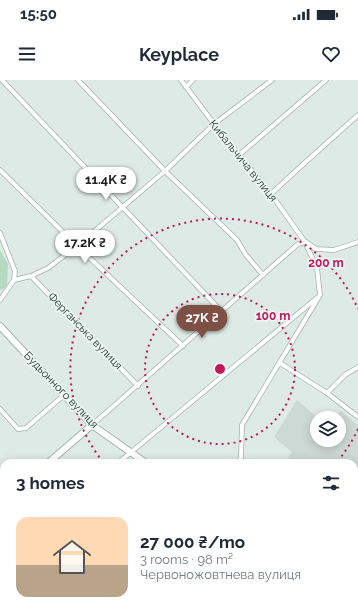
<!DOCTYPE html>
<html lang="en">
<head>
<meta charset="utf-8">
<style>
	body { margin:0; font-family:Raleway,sans-serif; background:#f6f6f7; color:#1f2937; height:100vh; display:flex; flex-direction:column; font-size:15px; white-space:nowrap }
	* { box-sizing:border-box; margin:0 }
	p { font-size:13px; color:#747a83 }
	.icon { flex:none; width:22px; height:22px; fill:none; stroke:currentColor; stroke-width:2; stroke-linecap:round; stroke-linejoin:round }
	.map { position:relative; flex:1; overflow:hidden }
	.panel { position:absolute; left:0px; top:379px; width:358px; height:156px; display:flex; flex-direction:column; background:#fff; border-radius:12px 12px 0 0; box-shadow:0 2px 10px #0003 }
	.panel>* { flex:none }
	.controls { position:absolute; left:310px; top:331px; display:grid; gap:8px }
	.controls a { display:grid; place-items:center; width:36px; height:36px; border-radius:50%; background:#fff; box-shadow:0 2px 10px #0003; font-size:20px }
	.price { position:absolute; translate:-50% -34px; padding:0 9px; border-radius:14px; background:#fff; color:#222; font-size:13px; line-height:26px; filter:drop-shadow(0 1px 2px #0008) }
	.price::after { content:''; position:absolute; left:50%; top:24px; width:12px; height:9px; margin-left:-6px; background:inherit; clip-path:polygon(0 0,100% 0,50% 100%) }
	.price.active { background:#7d4f45; color:#fff }
	ul { padding:0; list-style:none }
	li { display:flex; align-items:center; gap:12px; height:100px; padding:0 16px }
	li span { display:grid; place-items:center; flex:none; width:112px; height:80px; border-radius:12px; color:#555 }
	li>.icon { margin-inline-start:auto }
	span .icon { width:48px; height:48px; fill:#fffc; stroke-width:1 }
	li b { font-size:17px }
	h2 { display:flex; justify-content:space-between; align-items:center; height:48px; padding:0 16px; font-size:17px }
	.status { display:flex; justify-content:space-between; align-items:center; height:28px; padding:0 20px; background:#fff; direction:ltr }
	.status svg { height:11px; fill:currentColor }
	header { display:flex; justify-content:space-between; align-items:center; height:52px; padding:0 16px; background:#fff; font-size:18px; font-weight:700 }
	.map>svg:first-child { display:block }
	.built { fill:#cdd9d4 }
	.green { fill:#b7dbc1 }
	.lines { fill:none; stroke-linecap:round; stroke-linejoin:round }
	.street-casing { stroke:#a1b1ac; stroke-width:5.5 }
	.secondary-casing { stroke:#9eb5ad; stroke-width:8 }
	.street { stroke:#fff; stroke-width:4 }
	.secondary { stroke:#fff; stroke-width:6 }
	.ring { fill:none; stroke:#c2185b; stroke-width:2; stroke-dasharray:2 4 }
	.labels { text-anchor:middle; dominant-baseline:central; stroke-width:3.5; stroke-linejoin:round; paint-order:stroke }
	.street-label { font-size:11px; fill:#203932; stroke:#eef6f2 }
	.centre { fill:#c2185b; stroke:#eef6f2; stroke-width:2 }
	.ring-label { font-size:12px; text-anchor:middle; font-weight:bold; fill:#c2185b; stroke:#eef6f2; stroke-width:3.5; stroke-linejoin:round; paint-order:stroke }
</style>
</head>
<body>
<div class="status"><b>15:50</b><svg viewBox="0 0 49 12"><path d="M0 12V9h3v3zM5 12V6h3v6zM10 12V3h3v9zM15 12V0h3v12zM26 1h20v11H26zM47 4h2v5h-2z"/></svg></div>
<header><svg class="icon" aria-label="menu" viewBox="0 0 24 24"><path d="M4 6h16M4 12h16M4 18h16"/></svg>Keyplace<svg class="icon" aria-label="heart" viewBox="0 0 24 24"><path d="M12 20l-8-8c-3-5 5-10 8-4 3-6 11-1 8 4z"/></svg></header>
<div class="map">
<svg width="358" height="535" viewBox="0 0 358 535">
	<rect width="100%" height="100%" fill="#deeae5"/>
	<!-- built -->
	<polygon class="built" points="297,320 318,338 317,338 317,360 339,360 339,338 334,338 341,331 358,345 358,433 354,436 354,383 286,383 285,382 292,372 274,357"/>
	<!-- green -->
	<polygon class="green" points="0,170 8,184 7,207 0,210"/>
	<g class="lines">
		<!-- street casing -->
		<g class="street-casing">
			<g id="street">
				<polyline points="2,0 222,232"/>
				<polyline points="78,0 165,91 237,160 246,175 263,195"/>
				<polyline points="181,0 214,44 271,114 305,162 317,188 320,215 242,345 241,377 238,383"/>
				<polyline points="186,7 193,0"/>
				<polyline points="239,75 326,0"/>
				<polyline points="0,90 77,166 183,266"/>
				<polyline points="271,114 299,88 358,35"/>
				<polyline points="0,153 15,191 14,200"/>
				<polyline points="306,162 316,169 334,170 358,162"/>
				<polyline points="31,196 138,306"/>
				<polyline points="0,220 14,200 31,196 48,188 77,166 165,91 214,44 272,0"/>
				<polyline points="280,283 327,313 358,337"/>
				<polyline points="327,313 345,295 358,287"/>
				<polyline points="0,329 18,349 26,348 64,315"/>
				<polyline points="92,345 298,164 305,162"/>
				<polyline points="118,383 318,217"/>
				<polyline points="354,444 358,441"/>
				<polyline points="0,451 4,453"/>
				<polyline points="0,488 4,490"/>
				<polyline points="87,535 89,531"/>
				<polyline points="153,535 155,531"/>
				<polyline points="237,535 242,531"/>
			</g>
		</g>
		<!-- secondary casing -->
		<g class="secondary-casing">
			<g id="secondary">
				<polyline points="0,246 92,345 146,383"/>
				<polyline points="48,383 92,345"/>
				<polyline points="0,424 4,421"/>
				<polyline points="337,531 339,535"/>
			</g>
		</g>
		<!-- street -->
		<use href="#street" class="street"/>
		<!-- secondary -->
		<use href="#secondary" class="secondary"/>
	</g>
	<!-- distance rings -->
	<g class="ring">
		<circle cx="220" cy="289" r="75"/>
		<path d="M358 349A150 150 0 0 1 337 382M103 382A150 150 0 1 1 358 229"/>
	</g>
	<g class="labels">
		<!-- street labels -->
		<g class="street-label">
			<text transform="translate(243 81) rotate(51)">Кибальчича вулиця</text>
			<text transform="translate(85 251) rotate(46)">Ферганська вулиця</text>
			<text transform="translate(61 310) rotate(46)">Будьонного вулиця</text>
		</g>
	</g>
	<circle cx="220" cy="289" r="6" class="centre"/>
	<g class="ring-label">
		<text x="326" y="187">200 m</text>
		<text x="273" y="240">100 m</text>
	</g>
</svg>
<div class="controls">
<a><svg class="icon" aria-label="layers" viewBox="0 0 24 24"><path d="M12 4l9 5-9 5-9-5zM3 14l9 5 9-5"/></svg></a>
</div>
<b class="price" style="left:106px;top:121px">11.4K ₴</b>
<b class="price" style="left:85px;top:184px">17.2K ₴</b>
<b class="price active" style="left:202px;top:259px">27K ₴</b>
<section class="panel">
<h2>3 homes<svg class="icon" aria-label="filters" viewBox="0 0 24 24"><path d="M4 7h16M4 17h16"/><circle cx="9" cy="7" r="2"/><circle cx="15" cy="17" r="2"/></svg></h2>
<ul>
<li><span style="background:linear-gradient(#ffd9b3 60%,#b9a48a 0)"><svg class="icon" aria-label="home" viewBox="0 0 24 24"><path d="M3 11l9-7 9 7M6 9v11h12V9"/></svg></span><div><b>27 000 ₴/mo</b><p>3 rooms · 98 m²</p><p>Червоножовтнева вулиця</p></div></li>
</ul>
</section>
</div>
</body>
</html>
